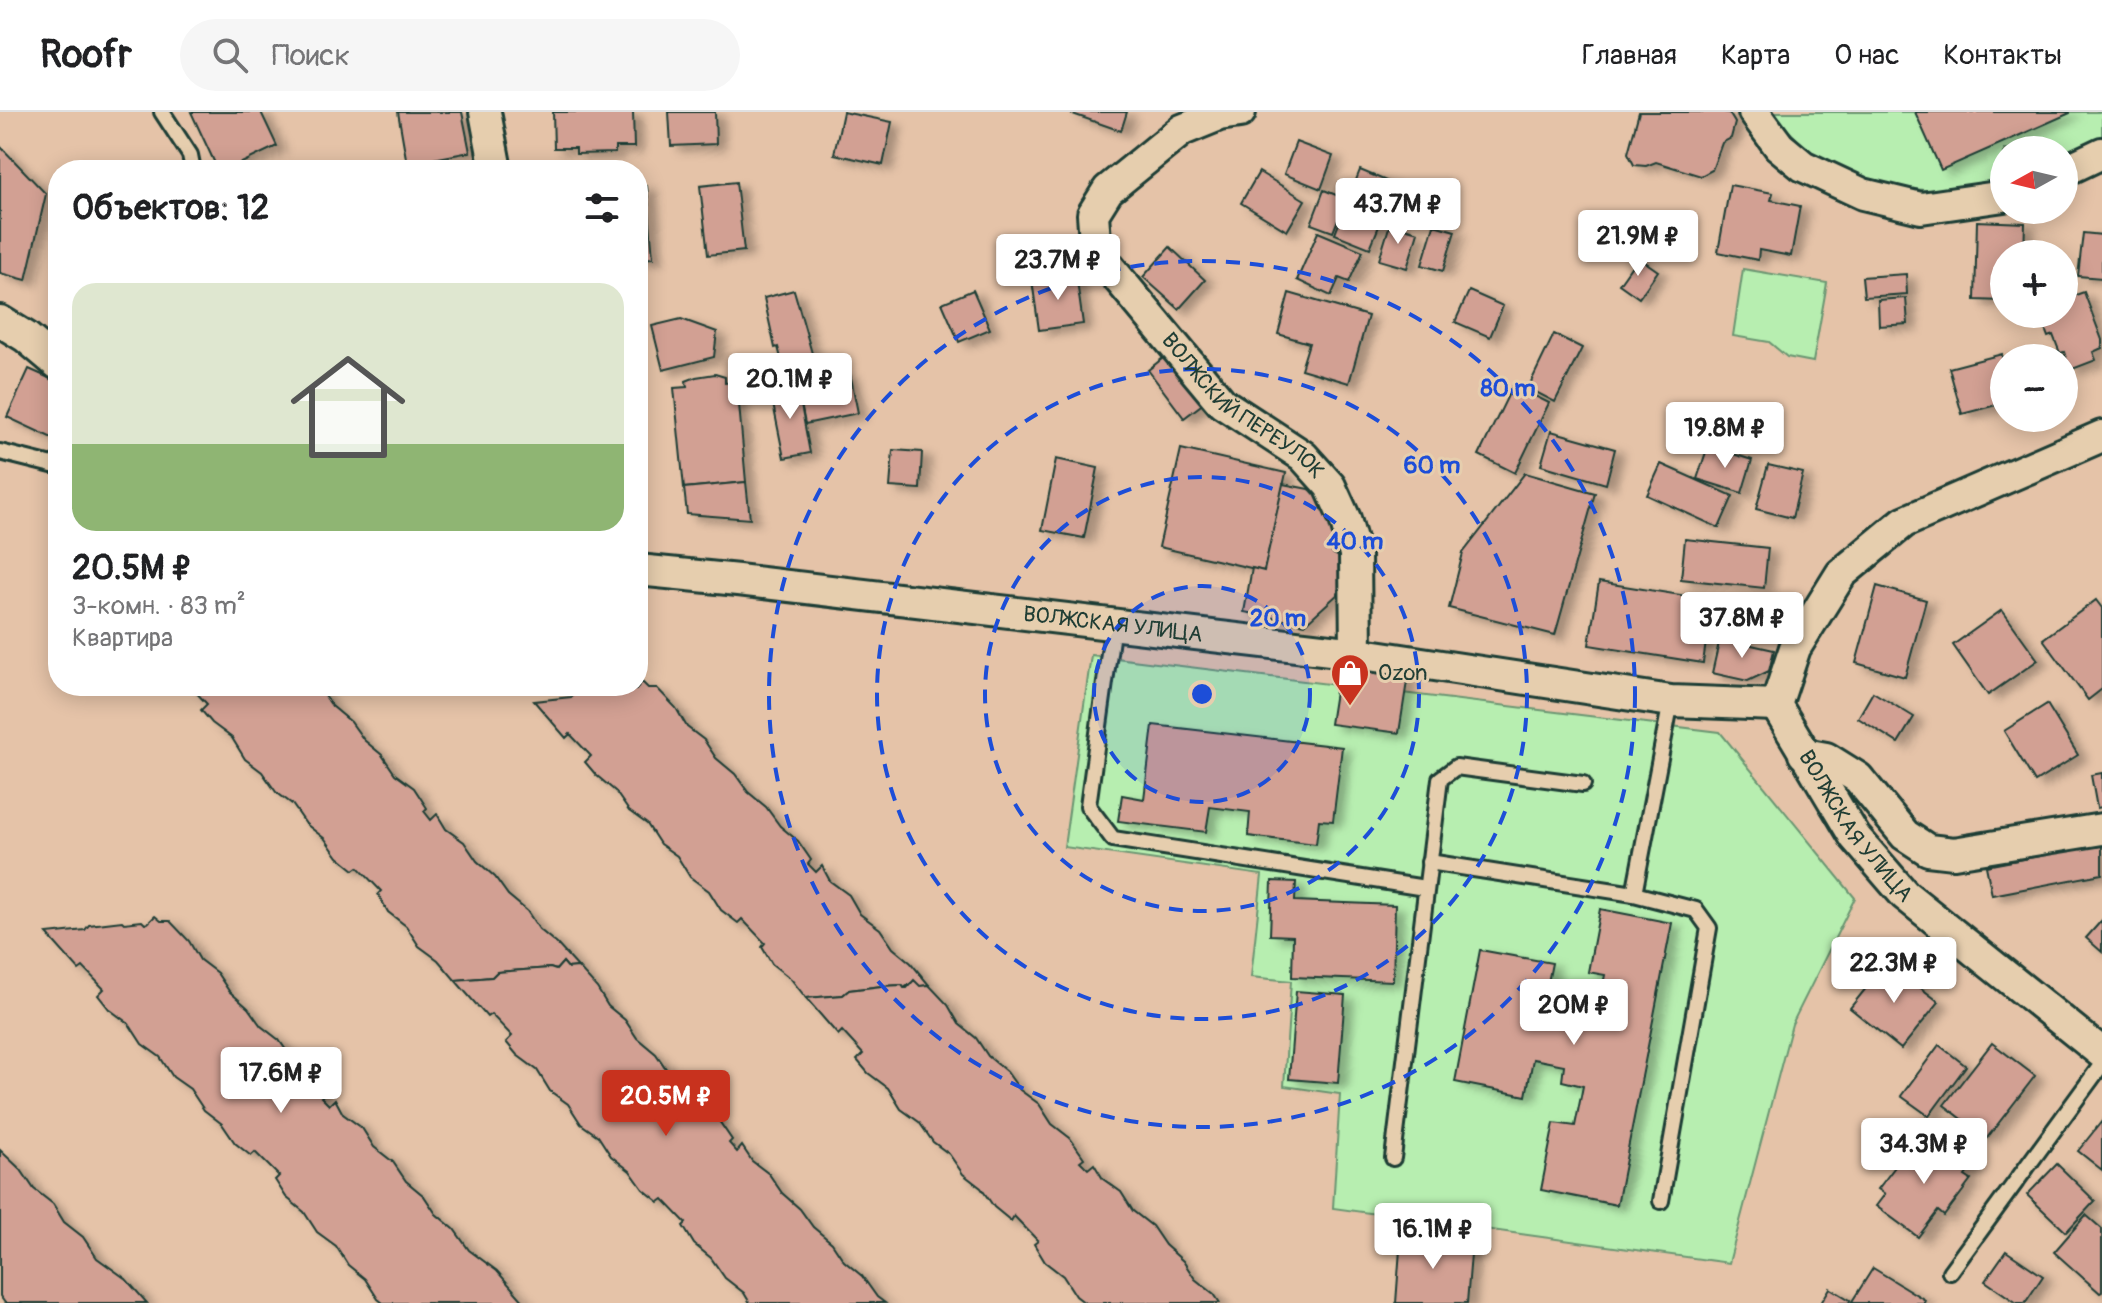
<!DOCTYPE html>
<html lang="ru">
<head>
<meta charset="utf-8">
<style>
	body { margin:0; font-family:Pangolin,sans-serif; background:#f6f6f6; color:#202124; height:100vh; display:flex; flex-direction:column; font-size:30px; white-space:nowrap }
	* { box-sizing:border-box; margin:0 }
	p { font-size:26px; color:#757577 }
	.icon { flex:none; width:44px; height:44px; fill:none; stroke:currentColor; stroke-width:2; stroke-linecap:round; stroke-linejoin:round }
	.map { position:relative; flex:1; overflow:hidden }
	.side { position:absolute; left:48px; top:48px; width:600px; height:536px; display:flex; flex-direction:column; background:#fff; border-radius:32px; box-shadow:0 4px 20px #0003 }
	.side>* { flex:none }
	.needle { width:52px; rotate:262deg }
	.buttons { position:absolute; left:1990px; top:24px; display:grid; gap:16px }
	.buttons a { display:grid; place-items:center; width:88px; height:88px; border-radius:50%; background:#fff; box-shadow:0 4px 20px #0003; font-size:40px }
	.price { position:absolute; translate:-50% -68px; padding:0 18px; border-radius:8px; background:#fff; color:#222; font-size:26px; line-height:52px; filter:drop-shadow(0 2px 4px #0008) }
	.price::after { content:''; position:absolute; left:50%; top:48px; width:24px; height:18px; margin-left:-12px; background:inherit; clip-path:polygon(0 0,100% 0,50% 100%) }
	.price.active { background:#c8321e; color:#fff }
	ul { padding:0; list-style:none }
	li { display:grid; align-content:center; gap:16px; height:424px; padding:0 24px }
	li+li { border-top:2px solid #e0e0e0 }
	li span { display:grid; place-items:center; height:248px; border-radius:24px; color:#555 }
	li>.icon { margin-inline-start:auto }
	span .icon { width:144px; height:144px; fill:#fffc; stroke-width:1 }
	li b { font-size:34px }
	h2 { display:flex; justify-content:space-between; align-items:center; height:96px; padding:0 24px; font-size:34px }
	header { display:flex; align-items:center; gap:48px; box-sizing:border-box; height:112px; padding:0 40px; background:#fff; border-bottom:2px solid #e0e0e0 }
	header strong { font-size:38px }
	nav { display:flex; gap:44px; margin-inline-start:auto; font-size:28px }
	.search { width:560px; height:72px; background:#f6f6f6; display:flex; align-items:center; gap:20px; box-sizing:border-box; padding:0 28px; border-radius:44px; color:#757577; font-size:30px }
	.map>svg:first-child { display:block }
	.green { fill:#b7eeb0; stroke:#6b9672; stroke-width:2 }
	.building { fill:#d2a093; stroke:#1f3d34; stroke-width:2; filter:url(#shadow) }
	.lines { fill:none; stroke-linecap:round; stroke-linejoin:round }
	.service-casing { stroke:#1f3d34; stroke-width:20 }
	.minor-casing { stroke:#1f3d34; stroke-width:36 }
	.service { stroke:#e6ceae; stroke-width:14 }
	.minor { stroke:#e6ceae; stroke-width:30 }
	.ring { fill:none; stroke:#1d4ed8; stroke-width:4; stroke-dasharray:14 10 }
	.labels { text-anchor:middle; dominant-baseline:central; stroke-width:6; stroke-linejoin:round; paint-order:stroke }
	.street-label { font-size:22px; fill:#1f3d34; stroke:#e6ceae }
	.poi-label { font-size:22px; fill:#1f3d34; stroke:#e6ceae; text-anchor:start }
	.centre { fill:#1d4ed8; stroke:#e6ceae; stroke-width:4 }
	.ring-label { font-size:24px; text-anchor:middle; font-weight:bold; fill:#1d4ed8; stroke:#e6ceae; stroke-width:6; stroke-linejoin:round; paint-order:stroke }
</style>
</head>
<body>
<header>
<strong>Roofr</strong>
<div class="search"><svg class="icon" aria-label="search" viewBox="0 0 24 24"><circle cx="10" cy="10" r="6"/><path d="M15 15l6 6"/></svg>Поиск</div>
<nav><a>Главная</a><a>Карта</a><a>О нас</a><a>Контакты</a></nav>
</header>
<div class="map">
<svg width="2102" height="1191" viewBox="0 0 2102 1191">
	<defs>
		<filter id="shadow"><feDropShadow dx="9" dy="5" stdDeviation="4" flood-color="#0004"/></filter>
	</defs>
	<rect width="100%" height="100%" fill="#e5c3a8"/>
	<filter id="ink" filterUnits="userSpaceOnUse"><feTurbulence type="fractalNoise" baseFrequency=".0125" numOctaves="2"/><feDisplacementMap in="SourceGraphic" scale="16" xChannelSelector="R" yChannelSelector="G"/><feConvolveMatrix kernelMatrix="1 2 1 2 8 2 1 2 1" color-interpolation-filters="sRGB"/></filter>
	<g filter="url(#ink)">
		<!-- green -->
		<g class="green">
			<polygon points="1770,0 2102,0 2102,37 2064,48 2064,38 2004,38 2004,66 1949,81 1881,73 1812,42"/>
			<polygon points="1743,157 1827,171 1813,250 1787,245 1769,230 1733,224"/>
			<polygon points="1091,543 1720,620 1855,786 1792,912 1729,1151 1333,1096 1340,982 1284,974 1291,869 1251,865 1262,763 1064,735"/>
		</g>
		<!-- building -->
		<g class="building">
			<polygon points="191,0 261,0 277,34 227,58 218,58"/>
			<polygon points="398,0 462,0 470,40 407,52"/>
			<polygon points="553,0 633,0 634,35 615,35 615,41 576,42 576,36 554,36"/>
			<polygon points="669,0 715,0 716,32 671,34"/>
			<polygon points="843,0 892,10 883,53 834,42"/>
			<polygon points="1067,0 1127,0 1121,19"/>
			<polygon points="1639,0 1724,0 1729,1 1735,11 1731,26 1722,31 1712,58 1701,64 1656,50 1646,54 1634,53 1628,41"/>
			<polygon points="1915,0 2070,0 2070,1 1941,58"/>
			<polygon points="1296,30 1333,44 1321,77 1284,62"/>
			<polygon points="0,34 46,82 26,168 0,161"/>
			<polygon points="1360,58 1396,73 1370,136 1335,122"/>
			<polygon points="1259,60 1305,88 1287,119 1241,91"/>
			<polygon points="736,70 744,139 708,143 700,74"/>
			<polygon points="1730,73 1773,81 1771,88 1800,94 1791,144 1759,138 1758,148 1718,140"/>
			<polygon points="647,74 653,146 638,147 638,75"/>
			<polygon points="1324,78 1346,87 1333,120 1311,112"/>
			<polygon points="1977,109 2025,111 2024,142 2004,142 2004,189 1975,188"/>
			<polygon points="1390,112 1418,120 1407,156 1379,148"/>
			<polygon points="1434,113 1455,119 1443,159 1422,153"/>
			<polygon points="1318,120 1363,139 1349,170 1339,166 1331,184 1297,168"/>
			<polygon points="2083,121 2102,123 2102,166 2078,164"/>
			<polygon points="1170,135 1205,168 1179,197 1143,165"/>
			<polygon points="1638,145 1658,159 1639,186 1619,172"/>
			<polygon points="1076,162 1083,212 1039,218 1032,168"/>
			<polygon points="1906,162 1907,182 1864,185 1862,165"/>
			<polygon points="794,178 815,252 785,261 778,235 775,236 764,186"/>
			<polygon points="973,178 990,217 959,230 942,191"/>
			<polygon points="1469,179 1503,194 1490,225 1455,210"/>
			<polygon points="2084,180 2102,228 2102,236 2093,240 2096,248 2070,258 2064,240 2060,241 2053,223 2048,225 2042,209 2049,206 2048,202 2064,202 2064,187"/>
			<polygon points="1289,181 1368,204 1349,271 1301,257 1309,231 1278,222"/>
			<polygon points="1906,186 1908,212 1879,214 1878,188"/>
			<polygon points="681,207 717,220 714,245 663,258 652,214"/>
			<polygon points="1554,222 1582,236 1555,290 1528,276"/>
			<polygon points="1172,239 1209,287 1184,306 1148,258"/>
			<polygon points="2002,242 2004,291 1962,302 1949,256"/>
			<polygon points="29,257 58,270 58,313 52,326 7,305"/>
			<polygon points="850,261 858,301 805,312 797,272"/>
			<polygon points="715,262 725,265 725,271 737,270 746,370 684,376 674,276 687,275 686,269 696,265"/>
			<polygon points="797,272 810,341 784,346 770,277"/>
			<polygon points="1513,273 1549,291 1515,361 1479,343"/>
			<polygon points="1551,319 1615,337 1606,372 1541,353"/>
			<polygon points="1708,334 1752,348 1742,381 1697,367"/>
			<polygon points="1181,337 1286,361 1264,459 1159,435"/>
			<polygon points="893,338 922,340 920,377 890,375"/>
			<polygon points="1056,347 1098,356 1084,426 1042,418"/>
			<polygon points="1661,352 1733,384 1719,416 1647,383"/>
			<polygon points="1768,353 1803,361 1792,406 1756,397"/>
			<polygon points="1525,361 1595,381 1555,523 1449,496 1463,441"/>
			<polygon points="746,370 750,407 687,402 684,376"/>
			<polygon points="1283,372 1329,381 1325,402 1339,404 1332,441 1343,447 1339,481 1305,512 1244,500 1252,456 1264,459"/>
			<polygon points="1685,427 1768,436 1764,476 1681,467"/>
			<polygon points="1599,470 1712,488 1703,551 1589,533"/>
			<polygon points="1877,474 1926,488 1905,565 1856,551"/>
			<polygon points="2096,488 2102,496 2102,577 2088,588 2043,527"/>
			<polygon points="2002,498 2038,548 1988,583 1953,533"/>
			<polygon points="1720,526 1774,538 1769,559 1748,569 1712,561"/>
			<polygon points="1339,554 1408,563 1399,621 1330,612"/>
			<polygon points="642,570 648,576 657,576 676,596 687,615 704,628 716,646 735,662 748,680 766,695 780,714 798,729 811,748 808,752 816,760 822,754 830,769 849,783 860,802 880,817 893,836 911,851 929,873 920,874 911,871 904,876 902,873 882,874 849,878 843,883 806,886 791,867 772,852 762,835 765,831 742,807 738,811 721,798 709,779 690,765 677,744 660,732 647,712 629,699 615,679 596,663 585,650 591,644 570,622 566,626 534,589 571,585 576,580 609,576 611,578 629,576 632,578 635,578"/>
			<polygon points="190,574 318,574 332,594 351,610 364,628 382,643 395,662 414,676 427,696 424,699 431,708 437,702 446,717 464,730 477,749 495,765 508,783 527,799 539,817 557,832 578,855 568,856 563,850 556,858 550,856 497,860 492,865 455,868 438,848 419,834 406,814 388,800 378,782 381,779 358,755 354,758 338,745 325,727 306,712 292,692 276,680 262,660 245,647 232,626 212,611 201,598 207,592"/>
			<polygon points="1873,580 1914,605 1898,631 1858,606"/>
			<polygon points="2047,592 2078,643 2035,670 2004,619"/>
			<polygon points="1153,613 1342,635 1333,709 1319,708 1316,732 1248,724 1250,700 1210,695 1206,720 1118,709 1122,683 1144,687"/>
			<polygon points="2102,661 2102,695 2097,696 2091,663"/>
			<polygon points="2102,732 2102,762 1992,783 1986,754"/>
			<polygon points="1272,769 1296,770 1295,789 1395,793 1393,869 1292,865 1293,824 1270,823"/>
			<polygon points="1600,797 1672,811 1617,1093 1541,1078 1554,1011 1575,1014 1583,974 1562,969 1564,953 1533,947 1526,984 1455,970 1480,838 1552,851 1541,905 1573,911 1576,897 1597,902 1605,863 1588,860"/>
			<polygon points="155,804 161,809 170,809 189,829 200,848 217,861 229,879 248,896 261,914 279,928 293,948 311,962 325,981 321,985 329,993 335,987 343,1002 362,1016 374,1035 393,1050 406,1069 424,1084 436,1102 454,1117 469,1138 497,1159 525,1191 383,1191 378,1187 365,1167 348,1153 336,1134 317,1120 304,1100 286,1085 275,1068 279,1064 255,1040 251,1044 235,1031 222,1012 204,998 190,977 173,965 160,945 142,932 129,912 109,897 98,883 104,877 83,855 79,858 47,822 85,818 89,813 122,809 124,811 142,809 145,812 148,811"/>
			<polygon points="2102,808 2102,840 2086,826"/>
			<polygon points="563,850 568,856 578,855 597,876 608,894 625,908 637,926 656,942 669,961 687,975 700,994 719,1009 732,1028 729,1031 737,1040 742,1034 752,1049 769,1062 782,1081 800,1097 813,1115 832,1131 844,1149 862,1164 877,1185 885,1191 750,1191 744,1181 725,1166 711,1146 694,1132 683,1114 686,1111 663,1087 659,1090 643,1077 630,1059 611,1044 598,1024 581,1012 568,992 550,979 537,958 517,943 506,930 512,924 491,902 487,905 455,868 492,865 497,860 550,856 556,858"/>
			<polygon points="1887,850 1939,890 1901,937 1850,896"/>
			<polygon points="914,868 920,874 929,873 948,893 959,912 976,926 988,944 1007,960 1020,978 1039,992 1052,1012 1070,1026 1084,1046 1080,1049 1088,1057 1094,1052 1103,1067 1121,1080 1133,1099 1152,1114 1165,1133 1183,1149 1195,1167 1214,1182 1220,1191 1085,1191 1076,1184 1063,1164 1045,1150 1034,1132 1038,1129 1014,1104 1011,1109 994,1095 981,1076 963,1062 949,1042 933,1030 919,1010 901,997 888,976 868,961 857,948 863,942 842,919 838,923 806,886 843,883 849,878 882,874 902,873 904,876 907,876"/>
			<polygon points="1296,879 1345,883 1338,971 1289,967"/>
			<polygon points="1992,931 2035,964 1987,1026 1944,993"/>
			<polygon points="1939,933 1966,954 1929,1004 1901,984"/>
			<polygon points="2102,1009 2102,1058 2078,1039"/>
			<polygon points="1929,1022 1972,1055 1965,1064 1971,1068 1944,1104 1938,1099 1918,1125 1876,1094 1885,1082 1878,1077 1904,1043 1910,1047"/>
			<polygon points="0,1038 21,1058 34,1077 53,1092 64,1110 83,1125 97,1146 126,1167 147,1191 5,1191 0,1184"/>
			<polygon points="2057,1052 2095,1089 2066,1120 2027,1083"/>
			<polygon points="2086,1103 2102,1117 2102,1180 2100,1181 2054,1140"/>
			<polygon points="1401,1124 1472,1130 1467,1191 1396,1191"/>
			<polygon points="2006,1139 2043,1164 2025,1191 2017,1191 1985,1169"/>
			<polygon points="1873,1156 1925,1188 1924,1191 1851,1191"/>
			<polygon points="1830,1176 1850,1188 1849,1191 1821,1191"/>
		</g>
		<g class="lines">
			<!-- service casing -->
			<g class="service-casing">
				<g id="service">
					<polyline points="162,0 190,43 193,58"/>
					<polyline points="0,340 52,353 58,349"/>
					<polyline points="1113,512 1088,694 1113,727 1425,776"/>
					<polyline points="1429,750 1634,782 1696,798 1709,816 1661,1089"/>
					<polyline points="1634,782 1671,589"/>
					<polyline points="1393,1046 1440,667 1456,655 1583,672"/>
					<polyline points="1950,1160 2102,952"/>
				</g>
			</g>
			<!-- minor casing -->
			<g class="minor-casing">
				<g id="minor">
					<polyline points="485,0 496,58"/>
					<path id="s1" d="M 1240,0 L 1219,3 L 1182,18 L 1108,78 L 1093,102 L 1095,129 L 1104,149 L 1222,291 L 1303,344 L 1330,374 L 1345,407 L 1355,442 L 1356,541"/>
					<polyline points="1754,0 1779,34 1803,54 1863,82 1921,96 2004,84"/>
					<polyline points="2064,59 2102,41"/>
					<polyline points="0,209 26,225 58,252"/>
					<path id="s2" d="M 2102,324 L 1904,410 L 1841,462 L 1795,536 L 1776,593 L 1855,725 L 1905,783 L 2102,941"/>
					<path id="s3" d="M 638,458 L 738,468 L 1356,541 L 1671,589 L 1776,593"/>
					<polyline points="1804,642 1826,646 1858,666 1905,723 1928,738 1954,741 2102,717"/>
				</g>
			</g>
			<!-- service -->
			<use href="#service" class="service"/>
			<!-- minor -->
			<use href="#minor" class="minor"/>
		</g>
	</g>
	<!-- distance rings -->
	<circle cx="1202" cy="582" r="108" fill="#1d4ed8" fill-opacity=".12"/>
	<g class="ring">
		<circle cx="1202" cy="582" r="108"/>
		<circle cx="1202" cy="582" r="217"/>
		<circle cx="1202" cy="582" r="325"/>
		<circle cx="1202" cy="582" r="433"/>
	</g>
	<!-- icons -->
	<defs>
		<g id="shop-pin" transform="scale(2)"><path d="M0 17L-7.5 6A9.5 9.5 0 1 1 7.5 6Z" fill="#c8321e" stroke="#e6ceae"/><path d="M-5-2.5h2.3a2.7 3.5 0 0 1 5.4 0H5L5.5 6h-11ZM-1.5-2.5h3a1.5 2.3 0 0 0-3 0Z" fill="#fff"/></g>
	</defs>
	<g fill-rule="evenodd">
		<use href="#shop-pin" x="1350" y="561"/>
	</g>
	<g class="labels">
		<!-- street labels -->
		<g class="street-label">
			<text stroke="none"><textPath href="#s1" startOffset="436">ВОЛЖСКИЙ ПЕРЕУЛОК</textPath></text>
			<text stroke="none"><textPath href="#s3" startOffset="478">ВОЛЖСКАЯ УЛИЦА</textPath></text>
			<text stroke="none"><textPath href="#s2" startOffset="590">ВОЛЖСКАЯ УЛИЦА</textPath></text>
		</g>
		<!-- poi labels -->
		<g class="poi-label">
			<text x="1378" y="561">Ozon</text>
		</g>
	</g>
	<circle cx="1202" cy="582" r="12" class="centre"/>
	<g class="ring-label">
		<text x="1508" y="284">80 m</text>
		<text x="1432" y="361">60 m</text>
		<text x="1355" y="437">40 m</text>
		<text x="1278" y="514">20 m</text>
	</g>
</svg>
<div class="buttons">
<a><svg class="needle" viewBox="-14 -14 28 28"><path d="M0-13l5 13h-10z" fill="#e53935"/><path d="M0 13l5-13h-10z" fill="#757577"/></svg></a>
<a>+</a>
<a>−</a>
</div>
<b class="price" style="left:1398px;top:134px">43.7M ₽</b>
<b class="price" style="left:1638px;top:166px">21.9M ₽</b>
<b class="price" style="left:1058px;top:190px">23.7M ₽</b>
<b class="price" style="left:790px;top:309px">20.1M ₽</b>
<b class="price" style="left:1725px;top:358px">19.8M ₽</b>
<b class="price" style="left:1742px;top:548px">37.8M ₽</b>
<b class="price" style="left:1894px;top:893px">22.3M ₽</b>
<b class="price" style="left:1574px;top:935px">20M ₽</b>
<b class="price" style="left:281px;top:1003px">17.6M ₽</b>
<b class="price active" style="left:666px;top:1026px">20.5M ₽</b>
<b class="price" style="left:1924px;top:1074px">34.3M ₽</b>
<b class="price" style="left:1433px;top:1159px">16.1M ₽</b>
<section class="side">
<h2>Объектов: 12<svg class="icon" aria-label="filters" viewBox="0 0 24 24"><path d="M4 7h16M4 17h16"/><circle cx="9" cy="7" r="2"/><circle cx="15" cy="17" r="2"/></svg></h2>
<ul>
<li><span style="background:linear-gradient(#dfe7d0 65%,#8fb573 0)"><svg class="icon" aria-label="home" viewBox="0 0 24 24"><path d="M3 11l9-7 9 7M6 9v11h12V9"/></svg></span><div><b>20.5M ₽</b><p>3-комн. · 83 m²</p><p>Квартира</p></div></li>
</ul>
</section>
</div>
</body>
</html>
